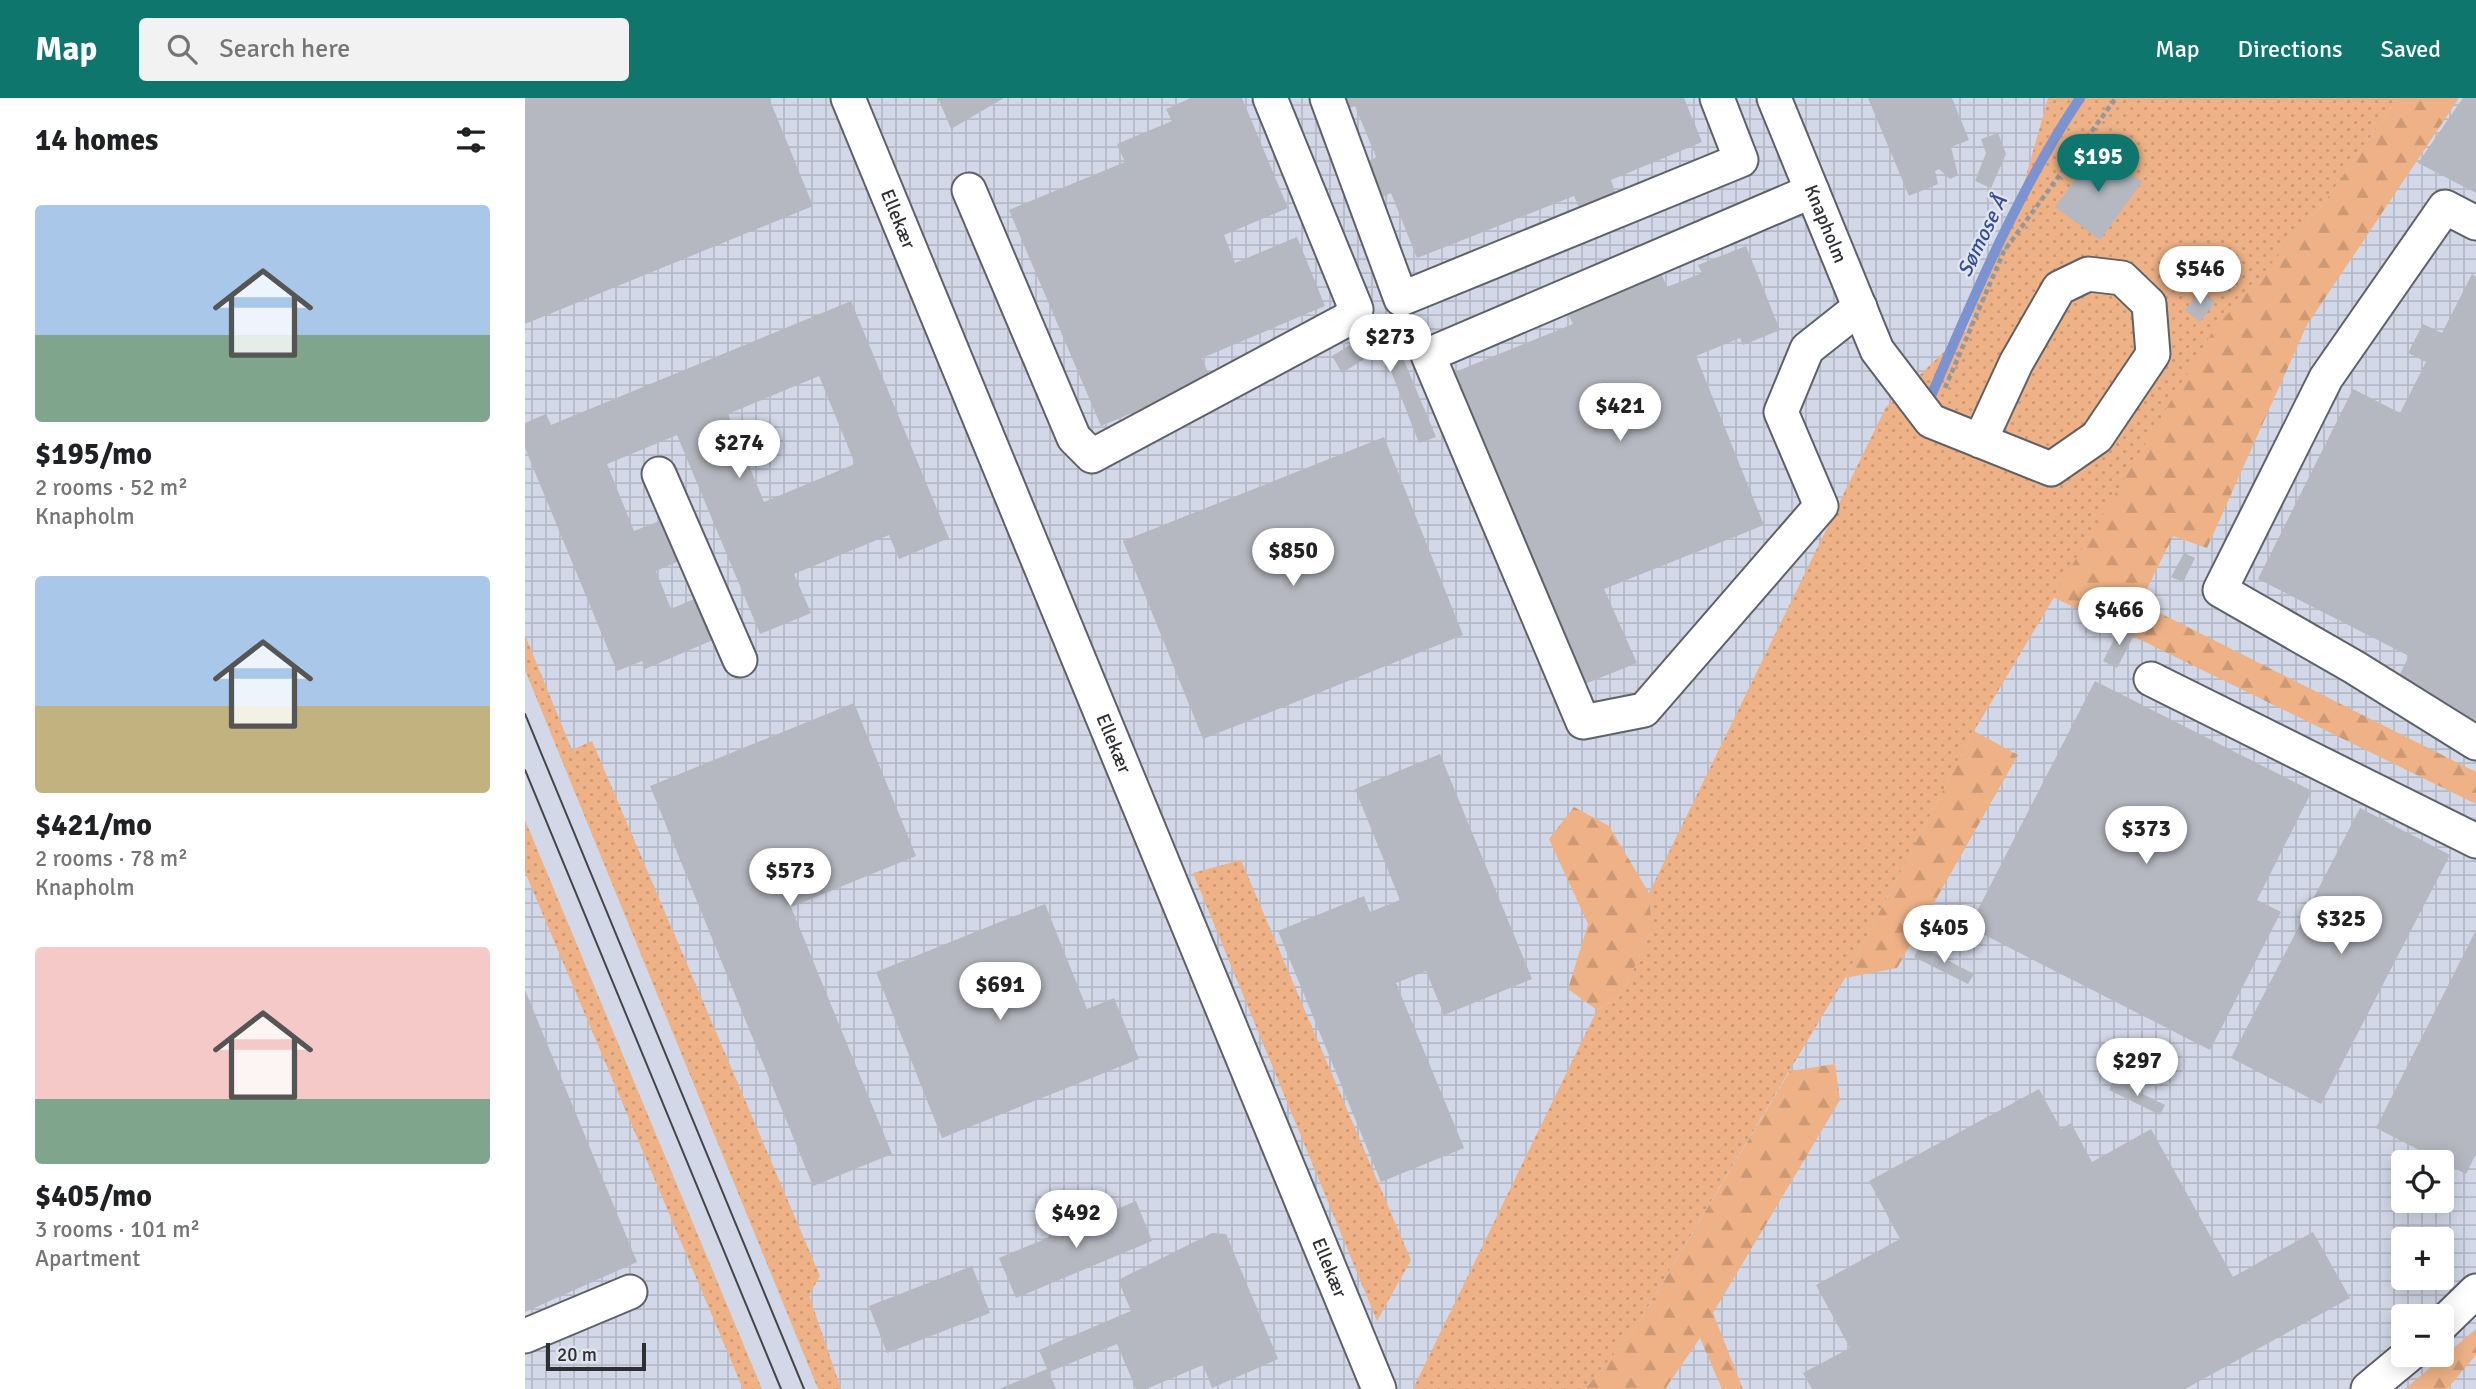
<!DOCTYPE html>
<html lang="en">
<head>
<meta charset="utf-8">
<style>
	body { margin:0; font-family:Signika,sans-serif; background:#f2f2f2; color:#202124; height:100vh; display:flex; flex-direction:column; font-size:26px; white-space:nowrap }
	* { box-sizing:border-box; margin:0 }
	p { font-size:23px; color:#757577 }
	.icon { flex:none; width:38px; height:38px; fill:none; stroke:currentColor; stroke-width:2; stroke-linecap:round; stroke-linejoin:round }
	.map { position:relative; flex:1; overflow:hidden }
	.sheet { display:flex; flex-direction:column; background:#fff; width:525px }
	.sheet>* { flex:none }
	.buttons { position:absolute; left:1866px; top:1052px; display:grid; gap:14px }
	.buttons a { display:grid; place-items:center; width:63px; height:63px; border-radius:7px; background:#fff; box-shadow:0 4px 18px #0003; font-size:35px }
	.scale { position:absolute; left:21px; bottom:18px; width:100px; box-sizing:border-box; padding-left:7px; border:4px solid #2e2f32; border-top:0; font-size:19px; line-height:24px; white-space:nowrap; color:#2e2f32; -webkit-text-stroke:5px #e1e5ed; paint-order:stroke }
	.price { position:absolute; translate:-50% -60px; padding:0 16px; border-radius:24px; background:#fff; color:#222; font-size:23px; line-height:46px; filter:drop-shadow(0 2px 4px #0008) }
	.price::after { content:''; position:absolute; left:50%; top:42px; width:21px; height:16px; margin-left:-10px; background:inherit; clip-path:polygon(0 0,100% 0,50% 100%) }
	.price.current { background:#0f766e; color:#fff }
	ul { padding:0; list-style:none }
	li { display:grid; align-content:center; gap:14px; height:371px; padding:0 35px }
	li span { display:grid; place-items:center; height:217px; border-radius:7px; color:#555 }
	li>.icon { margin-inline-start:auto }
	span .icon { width:126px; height:126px; fill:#fffc; stroke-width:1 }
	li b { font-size:30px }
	h2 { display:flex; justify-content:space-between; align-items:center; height:84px; padding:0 35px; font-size:30px }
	header { display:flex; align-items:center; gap:42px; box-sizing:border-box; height:98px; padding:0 35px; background:#0f766e; color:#fff }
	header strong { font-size:33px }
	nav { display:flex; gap:38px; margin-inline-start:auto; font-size:24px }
	.search { width:490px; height:63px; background:#f2f2f2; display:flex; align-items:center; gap:18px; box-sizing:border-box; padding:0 24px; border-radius:7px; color:#757577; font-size:26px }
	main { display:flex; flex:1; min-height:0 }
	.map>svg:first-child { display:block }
	.built { fill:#d2d8e7 }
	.industrial { fill:url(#industrial-grid); fill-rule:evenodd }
	.grass { fill:url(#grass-dots) }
	.forest { fill:url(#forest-firs) }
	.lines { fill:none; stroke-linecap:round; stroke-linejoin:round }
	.stream { stroke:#7c93d1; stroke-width:10 }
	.building { fill:#b5b8c0; fill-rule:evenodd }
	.minor-casing { stroke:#5e6168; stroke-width:37 }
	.path { stroke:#94979c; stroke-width:4.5; stroke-dasharray:5 3.5; stroke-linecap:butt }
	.minor { stroke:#fff; stroke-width:33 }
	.tram { stroke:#45464a; stroke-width:2 }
	.labels { text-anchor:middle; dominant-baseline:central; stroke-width:5; stroke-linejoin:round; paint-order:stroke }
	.street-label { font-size:19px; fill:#2e2f32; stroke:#e1e5ed }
	.water-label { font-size:21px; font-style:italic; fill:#364c98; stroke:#e1e5ed }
</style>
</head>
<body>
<header>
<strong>Map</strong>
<div class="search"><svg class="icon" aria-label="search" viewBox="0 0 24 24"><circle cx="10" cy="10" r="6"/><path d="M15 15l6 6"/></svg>Search here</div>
<nav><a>Map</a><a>Directions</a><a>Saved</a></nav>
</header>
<main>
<section class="sheet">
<h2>14 homes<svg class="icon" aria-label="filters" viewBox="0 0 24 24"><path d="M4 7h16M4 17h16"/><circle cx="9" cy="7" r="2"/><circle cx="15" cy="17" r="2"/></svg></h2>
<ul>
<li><span style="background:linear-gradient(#a9c7e8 60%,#7fa58c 0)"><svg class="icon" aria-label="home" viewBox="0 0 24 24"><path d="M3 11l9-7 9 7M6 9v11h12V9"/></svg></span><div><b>$195/mo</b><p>2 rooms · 52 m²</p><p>Knapholm</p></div></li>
<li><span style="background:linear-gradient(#a9c7e8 60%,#c2b280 0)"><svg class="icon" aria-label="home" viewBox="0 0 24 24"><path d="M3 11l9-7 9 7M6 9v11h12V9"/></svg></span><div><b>$421/mo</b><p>2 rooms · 78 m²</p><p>Knapholm</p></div></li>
<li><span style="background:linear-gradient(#f6c9c9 70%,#7fa58c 0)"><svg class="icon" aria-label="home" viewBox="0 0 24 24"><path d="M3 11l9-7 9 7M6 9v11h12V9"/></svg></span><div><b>$405/mo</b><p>3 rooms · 101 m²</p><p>Apartment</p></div></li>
</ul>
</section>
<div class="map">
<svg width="1951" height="1291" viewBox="0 0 1951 1291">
	<defs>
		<pattern id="industrial-grid" width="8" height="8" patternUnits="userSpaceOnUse" patternTransform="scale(1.75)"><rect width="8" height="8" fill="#d2d8e7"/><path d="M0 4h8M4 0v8" fill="none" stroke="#b5bac7"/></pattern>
		<pattern id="grass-dots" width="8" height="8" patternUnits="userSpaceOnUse" patternTransform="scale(1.75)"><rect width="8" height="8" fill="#eeb286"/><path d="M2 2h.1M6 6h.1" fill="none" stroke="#cc9974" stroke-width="1.8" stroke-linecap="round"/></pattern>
		<pattern id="forest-firs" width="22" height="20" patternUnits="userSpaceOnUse" patternTransform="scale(1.75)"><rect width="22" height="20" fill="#eeb286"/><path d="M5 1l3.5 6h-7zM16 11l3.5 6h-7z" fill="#cc9974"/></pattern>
	</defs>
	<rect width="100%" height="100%" fill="#e1e5ed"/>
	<!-- built -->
	<polygon class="built" points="0,572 293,1291 237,1291 0,722"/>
	<!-- industrial -->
	<g class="industrial">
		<path d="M 0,0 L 1951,0 L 1951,1291 L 293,1291 L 0,572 ZM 1878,1064 L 1916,1064 L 1916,1102 L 1878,1102 ZM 1878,1141 L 1916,1141 L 1916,1180 L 1878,1180 ZM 1878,1218 L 1916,1218 L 1916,1256 L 1878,1256 Z"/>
		<polygon points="0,722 237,1291 0,1291"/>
	</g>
	<!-- grass -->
	<g class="grass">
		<polygon points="1523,0 1873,0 1798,106 1688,234 1449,633 1320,880 1109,1232 1060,1291 888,1291 1072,912 1098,895 1127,830 1124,795 1361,309 1441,233 1498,89"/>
		<polygon points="0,537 47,652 67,643 295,1178 284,1197 316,1291 293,1291 0,572"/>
		<polygon points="0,722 237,1291 218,1291 0,774"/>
		<polygon points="716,762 886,1162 852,1223 668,775"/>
	</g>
	<!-- forest -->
	<g class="forest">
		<polygon points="1873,0 1934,0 1782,227 1682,450 1648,438 1615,505 1951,674 1951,706 1528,499 1688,233 1798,106"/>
		<polygon points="1449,633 1493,657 1372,870 1320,880"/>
		<polygon points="1049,709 1084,728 1124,795 1127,830 1098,895 1072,912 1043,891 1063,826 1024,741"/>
		<polygon points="1310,966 1315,1002 1188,1215 1218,1291 1197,1291 1175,1240 1140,1291 1060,1291 1109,1232 1265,973"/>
		<polygon points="1951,1231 1951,1257 1922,1291 1880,1291"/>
	</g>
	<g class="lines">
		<!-- stream -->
		<path class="stream" d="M 1406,298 C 1450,196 1493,93 1555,0"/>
	</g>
	<!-- building -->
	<g class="building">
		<polygon points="0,0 244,0 288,108 0,226"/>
		<polygon points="413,0 479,0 426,31"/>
		<polygon points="666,0 717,0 763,110 699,137 710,165 772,139 800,208 677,260 686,282 576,328 484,112 600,64 592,46 647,23 641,11"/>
		<polygon points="818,0 1159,0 1177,44 1086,82 1092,99 1056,114 1049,98 892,160 866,95 847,104 831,73 851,59 830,8 822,11"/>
		<polygon points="1343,0 1427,0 1444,42 1426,49 1433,77 1425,81 1414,71 1410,73 1413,86 1384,98"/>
		<polygon points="1938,0 1951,0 1951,95 1893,65"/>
		<polygon points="1473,35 1481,56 1466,90 1450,83 1461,55 1456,41"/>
		<polygon points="1572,51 1617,84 1575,142 1530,109"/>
		<polygon points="1221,148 1255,232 1218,247 1215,240 1171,258 1239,427 1079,491 1112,565 1057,587 930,274 1048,226 1043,216 1066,207 1064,202 1135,173 1142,189 1177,175 1173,167"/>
		<polygon points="1947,176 1951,179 1951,629 1869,588 1884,558 1733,481 1828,291 1875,315 1901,264 1883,255 1898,226 1917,235"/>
		<polygon points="1675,192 1690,204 1675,224 1660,212"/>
		<path d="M 326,203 L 424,440 L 374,461 L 364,437 L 269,476 L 286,515 L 235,536 L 152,337 L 82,366 L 109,433 L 137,422 L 154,463 L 131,473 L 146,511 L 178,497 L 195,539 L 120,571 L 117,563 L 92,573 L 0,350 L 0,325 L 21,316 L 26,327 ZM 294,278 L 330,366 L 239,404 L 203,316 Z"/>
		<polygon points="863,224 911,339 894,345 857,250 817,275 807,258"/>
		<polygon points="859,339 938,537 678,641 598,443"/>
		<polygon points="1659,455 1670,460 1658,484 1646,479"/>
		<polygon points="1596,528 1610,535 1592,570 1578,563"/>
		<polygon points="1570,583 1787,693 1732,802 1756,814 1685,952 1444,829"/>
		<polygon points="329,605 391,758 266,809 367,1056 288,1088 125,688"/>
		<polygon points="915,656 1007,881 919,917 901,873 871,885 939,1050 856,1084 753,833 839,798 845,814 875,802 830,691"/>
		<polygon points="1835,710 1925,757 1796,1006 1706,960"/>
		<polygon points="520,806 562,911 589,900 614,961 417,1040 351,874"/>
		<polygon points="1951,832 1951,1056 1941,1076 1851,1030"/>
		<polygon points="1395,848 1449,876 1443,886 1389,859"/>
		<polygon points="0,892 112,1164 0,1214"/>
		<polygon points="1589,982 1640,1007 1635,1017 1584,992"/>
		<polygon points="1514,991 1536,1031 1546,1025 1567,1064 1626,1031 1708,1179 1788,1134 1825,1200 1660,1291 1287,1291 1278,1275 1325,1250 1291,1187 1375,1141 1344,1083"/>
		<polygon points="611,1103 627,1143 491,1200 474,1160"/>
		<polygon points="687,1135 701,1136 753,1261 687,1290 678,1267 621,1291 611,1291 592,1246 524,1274 531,1291 474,1291 522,1271 514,1252 606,1213 593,1182"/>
		<polygon points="447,1168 465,1215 362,1255 344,1208"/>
	</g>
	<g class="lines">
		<!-- minor casing -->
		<g class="minor-casing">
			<g id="minor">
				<path id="s1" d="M 323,0 L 854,1291"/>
				<polyline points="802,0 876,201 1216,62 1192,0"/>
				<path id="s2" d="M 1249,0 L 1352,252 L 1406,323 L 1526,371 L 1572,339 L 1628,256 L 1624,206 L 1597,180 L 1563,176 L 1534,190 L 1491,265 L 1455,343"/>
				<polyline points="444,92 549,340 567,358 821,222 831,211 745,0"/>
				<polyline points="1287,93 903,257 1058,624 1119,612 1296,408 1256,314 1282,251 1335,209"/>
				<polyline points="1951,125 1920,109 1801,280 1695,492 1829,569 1951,645"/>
				<polyline points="134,376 215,562"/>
				<polyline points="1626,581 1951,743"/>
				<polyline points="1916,1227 1951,1193"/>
				<polyline points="0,1238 105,1194"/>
				<polyline points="1843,1291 1885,1256"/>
			</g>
		</g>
		<!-- path -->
		<polyline class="path" points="1420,290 1479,153 1591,0"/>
		<!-- minor -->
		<use href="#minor" class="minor"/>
		<!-- tram -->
		<g class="tram">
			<polyline points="0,616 279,1291"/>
			<polyline points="0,672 256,1291"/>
		</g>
	</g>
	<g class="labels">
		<!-- street labels -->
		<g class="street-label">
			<text stroke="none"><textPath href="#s1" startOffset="131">Ellekær</textPath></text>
			<text stroke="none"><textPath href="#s2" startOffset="136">Knapholm</textPath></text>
			<text stroke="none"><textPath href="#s1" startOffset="698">Ellekær</textPath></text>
			<text stroke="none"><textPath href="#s1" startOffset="1265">Ellekær</textPath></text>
		</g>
		<!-- water labels -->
		<g class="water-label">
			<text transform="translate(1457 138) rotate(-64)">Sømose Å</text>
		</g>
	</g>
</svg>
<div class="buttons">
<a><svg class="icon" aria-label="locate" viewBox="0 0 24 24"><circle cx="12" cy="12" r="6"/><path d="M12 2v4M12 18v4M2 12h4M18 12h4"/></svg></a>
<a>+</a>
<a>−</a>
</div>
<div class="scale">20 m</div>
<b class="price current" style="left:1573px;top:96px">$195</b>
<b class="price" style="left:1675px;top:208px">$546</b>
<b class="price" style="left:865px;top:276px">$273</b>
<b class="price" style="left:1095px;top:345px">$421</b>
<b class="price" style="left:214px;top:382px">$274</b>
<b class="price" style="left:768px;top:490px">$850</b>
<b class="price" style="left:1594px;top:549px">$466</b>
<b class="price" style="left:1621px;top:768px">$373</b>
<b class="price" style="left:265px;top:810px">$573</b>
<b class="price" style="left:1816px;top:858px">$325</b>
<b class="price" style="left:1419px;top:867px">$405</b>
<b class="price" style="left:475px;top:924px">$691</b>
<b class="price" style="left:1612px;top:1000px">$297</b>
<b class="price" style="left:551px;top:1152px">$492</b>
</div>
</main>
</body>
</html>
